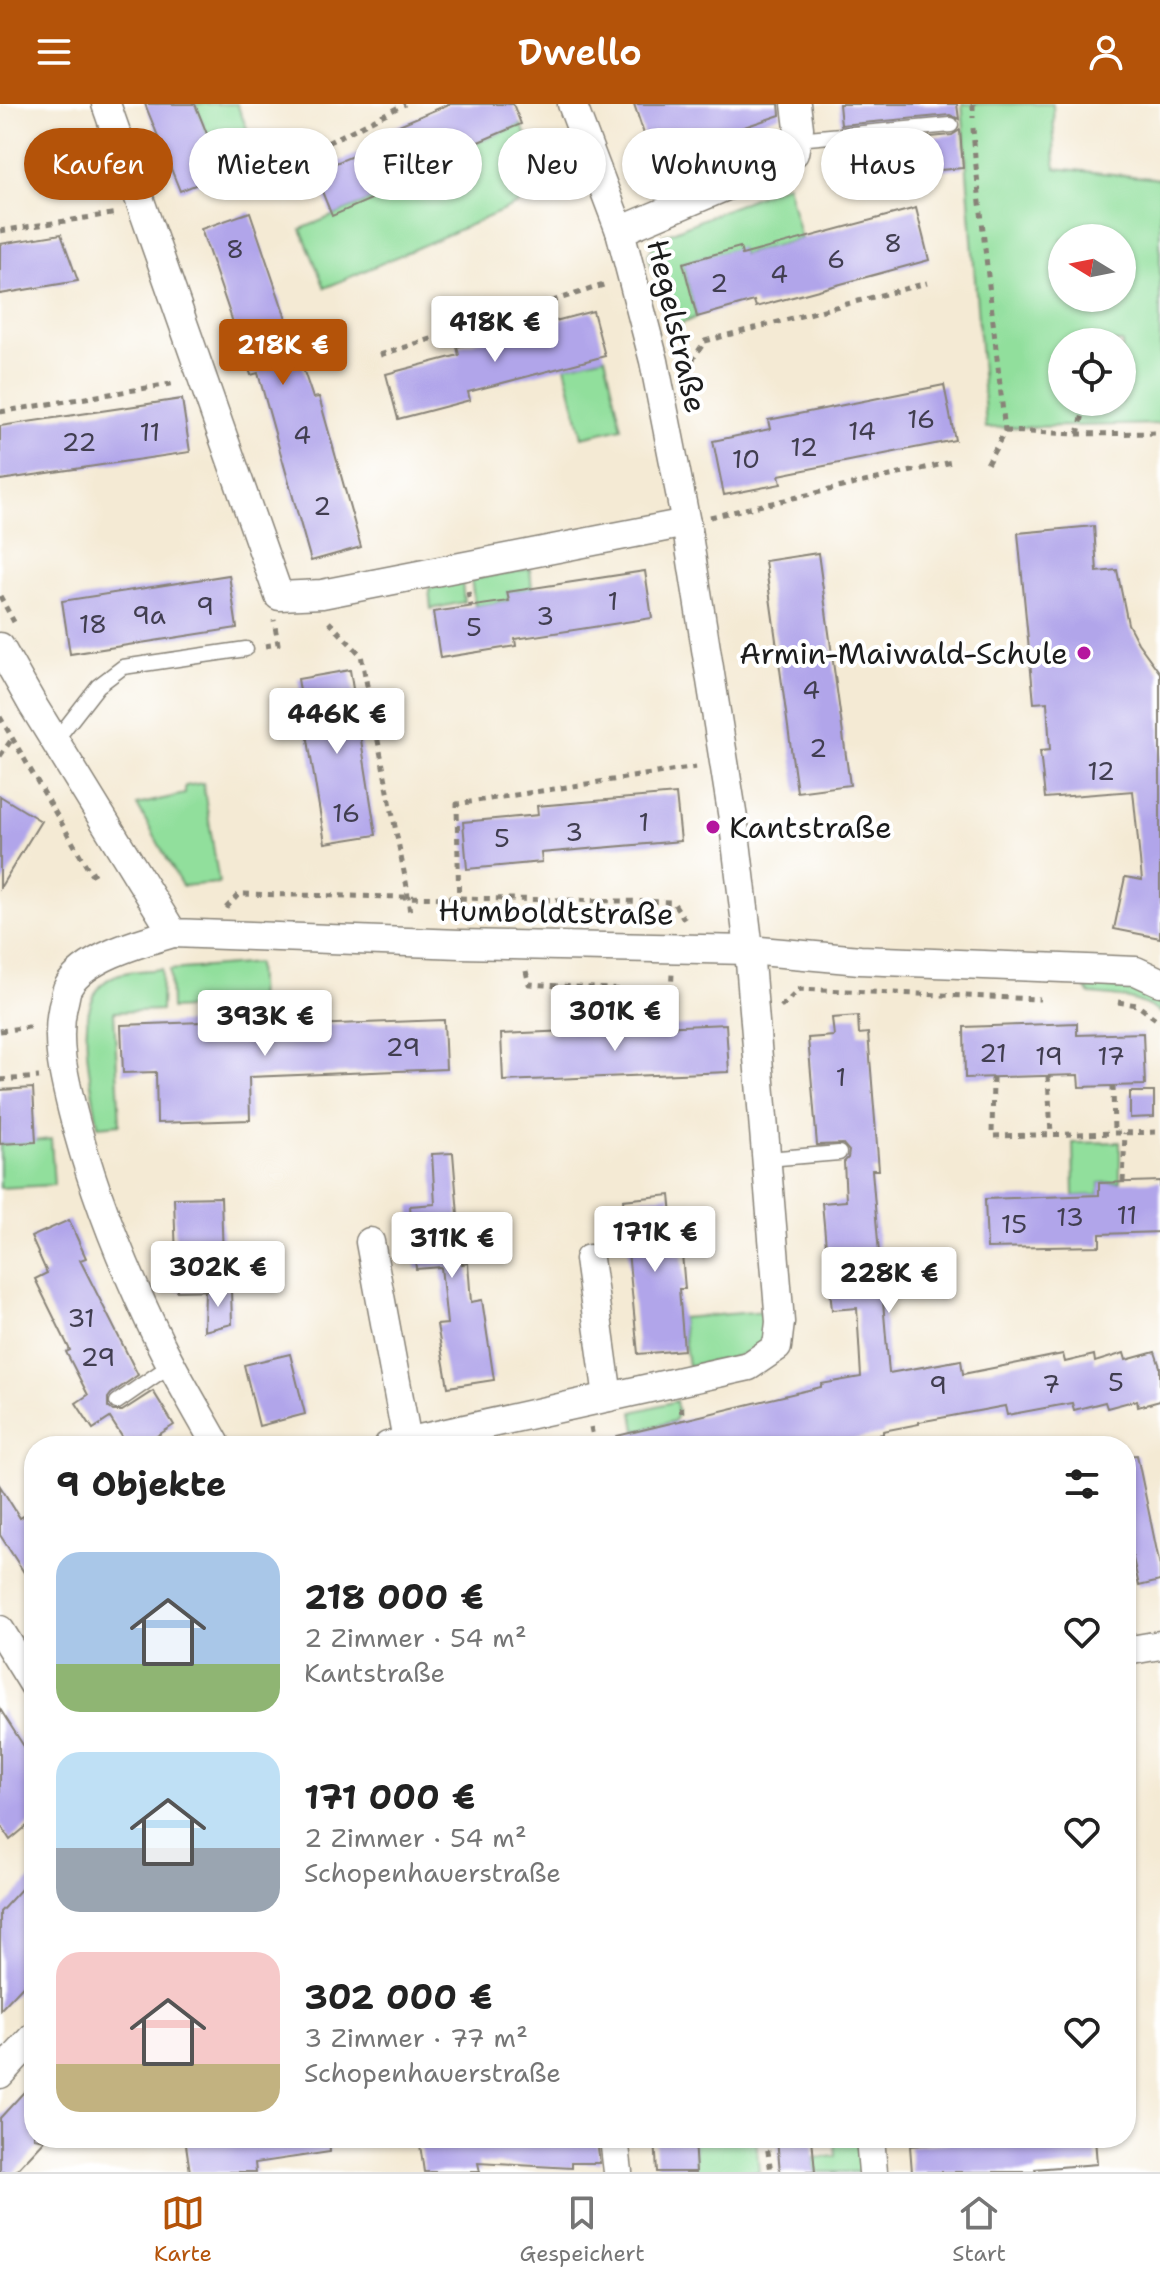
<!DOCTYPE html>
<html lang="de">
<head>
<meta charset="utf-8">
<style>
	body { margin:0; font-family:"Shantell Sans",sans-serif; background:#f2f2f2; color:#222; height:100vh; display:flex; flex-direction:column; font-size:30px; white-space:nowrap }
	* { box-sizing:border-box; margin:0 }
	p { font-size:26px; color:#767676 }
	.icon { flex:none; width:44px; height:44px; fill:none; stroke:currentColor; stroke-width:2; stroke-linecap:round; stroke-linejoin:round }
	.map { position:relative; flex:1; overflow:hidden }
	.side { position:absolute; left:24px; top:1332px; width:1112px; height:712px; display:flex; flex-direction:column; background:#fff; border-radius:32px; box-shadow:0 2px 6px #0004 }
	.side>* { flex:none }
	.hud { position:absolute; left:24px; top:24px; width:1112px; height:72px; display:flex; gap:16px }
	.needle { width:52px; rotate:280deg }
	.buttons { position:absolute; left:1048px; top:120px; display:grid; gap:16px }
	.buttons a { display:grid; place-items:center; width:88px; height:88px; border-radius:50%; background:#fff; box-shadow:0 2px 6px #0004; font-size:40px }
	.price { position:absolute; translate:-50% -68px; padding:0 18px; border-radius:8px; background:#fff; color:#222; font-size:26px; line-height:52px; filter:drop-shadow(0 2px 4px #0008) }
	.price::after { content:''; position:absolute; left:50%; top:48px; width:24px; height:18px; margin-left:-12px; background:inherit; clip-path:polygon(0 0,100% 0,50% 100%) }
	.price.active { background:#b45309; color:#fff }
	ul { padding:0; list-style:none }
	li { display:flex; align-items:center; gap:24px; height:200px; padding:0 32px }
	li span { display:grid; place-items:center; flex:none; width:224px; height:160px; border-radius:24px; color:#555 }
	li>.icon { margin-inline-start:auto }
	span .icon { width:96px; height:96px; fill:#fffc; stroke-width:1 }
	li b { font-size:34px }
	h2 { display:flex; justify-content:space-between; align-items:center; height:96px; padding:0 32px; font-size:34px }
	.pill { padding:0 28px; border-radius:36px; background:#fff; box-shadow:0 2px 6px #0004; font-size:28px; line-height:72px }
	.pill.active { background:#b45309; color:#fff }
	header { display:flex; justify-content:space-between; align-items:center; height:104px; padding:0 32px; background:#b45309; color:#fff; font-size:36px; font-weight:600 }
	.dock { display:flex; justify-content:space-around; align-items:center; height:112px; border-top:2px solid #e0e0e0; background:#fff; font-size:22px; color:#767676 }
	.dock a { display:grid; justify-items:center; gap:4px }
	.dock .active { color:#b45309 }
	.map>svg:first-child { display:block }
	.green { fill:#91df9c; stroke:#567e5c; stroke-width:2; fill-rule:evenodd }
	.building { fill:#b1a5ea }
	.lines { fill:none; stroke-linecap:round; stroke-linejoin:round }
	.service-casing { stroke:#888378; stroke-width:17 }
	.minor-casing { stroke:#888378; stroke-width:31 }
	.path { stroke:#888378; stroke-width:5; stroke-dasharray:6 6; stroke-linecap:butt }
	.service { stroke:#fff; stroke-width:14 }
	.minor { stroke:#fff; stroke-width:28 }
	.poi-dot { fill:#b5179e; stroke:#fff; stroke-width:3 }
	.labels { text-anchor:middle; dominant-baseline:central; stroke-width:8; stroke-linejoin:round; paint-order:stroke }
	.number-label { font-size:26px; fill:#413e50 }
	.street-label { font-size:30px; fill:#1c1c1c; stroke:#fff }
	.poi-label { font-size:30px; fill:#1c1c1c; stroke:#fff; text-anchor:end }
</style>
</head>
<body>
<header><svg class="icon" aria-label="menu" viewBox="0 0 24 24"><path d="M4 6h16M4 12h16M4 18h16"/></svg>Dwello<svg class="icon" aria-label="person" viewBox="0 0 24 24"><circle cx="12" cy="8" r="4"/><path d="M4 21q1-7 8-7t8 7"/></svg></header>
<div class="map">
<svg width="1160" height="2068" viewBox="0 0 1160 2068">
	<rect width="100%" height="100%" fill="#fff"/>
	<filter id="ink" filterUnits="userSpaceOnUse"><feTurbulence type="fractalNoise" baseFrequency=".0125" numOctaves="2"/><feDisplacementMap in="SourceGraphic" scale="16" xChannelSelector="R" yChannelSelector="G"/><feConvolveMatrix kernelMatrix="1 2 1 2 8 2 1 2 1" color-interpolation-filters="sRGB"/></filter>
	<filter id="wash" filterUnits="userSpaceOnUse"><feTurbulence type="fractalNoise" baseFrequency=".006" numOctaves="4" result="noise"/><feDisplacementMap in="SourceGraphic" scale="32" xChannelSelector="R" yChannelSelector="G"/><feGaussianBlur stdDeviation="1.8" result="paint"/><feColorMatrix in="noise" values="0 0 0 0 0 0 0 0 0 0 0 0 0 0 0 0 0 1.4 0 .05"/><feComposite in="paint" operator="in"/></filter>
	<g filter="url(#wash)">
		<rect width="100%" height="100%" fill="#f4ead4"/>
		<!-- green -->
		<g class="green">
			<polygon points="195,0 237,0 248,27 212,43"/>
			<path d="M 962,0 L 1053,0 L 1055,64 L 1160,75 L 1160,320 L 986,324 ZM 1062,134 L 1122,134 L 1122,194 L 1062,194 ZM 1062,238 L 1122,238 L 1122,298 L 1062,298 Z"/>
			<polygon points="521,20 550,86 325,184 301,125 397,85 393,74"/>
			<polygon points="787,80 801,135 742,151 740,144 683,159 697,213 669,225 648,151 660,133"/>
			<polygon points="605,252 622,324 582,333 565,262"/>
			<polygon points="530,465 532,485 508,488 509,497 475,502 471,475"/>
			<polygon points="462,478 464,498 431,505 429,484"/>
			<polygon points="203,679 219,779 182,782 137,701 185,690 185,682"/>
			<polygon points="257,859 259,900 171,905 170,866"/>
			<path d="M 162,865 L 161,906 L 114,908 L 120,1020 L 98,1022 C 93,983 68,896 112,873 C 126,866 146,867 162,865 Z"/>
			<path d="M 1094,878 L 1142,887 L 1160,896 L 1160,909 C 1138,893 1115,892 1090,890 L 1086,885 Z"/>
			<polygon points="51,1035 54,1081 0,1084 0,1040"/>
			<polygon points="1120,1038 1120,1078 1099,1079 1099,1091 1074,1092 1073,1039"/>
			<path d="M 766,1207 C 766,1217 768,1229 762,1238 C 751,1254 706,1258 688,1262 L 681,1214 Z"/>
			<polygon points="676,1297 678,1309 674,1317 636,1327 633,1308"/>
			<polygon points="694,2034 756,2034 759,2068 696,2068"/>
			<polygon points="835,2034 859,2034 862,2068 815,2068 814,2054 836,2052"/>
		</g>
		<g id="blocks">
			<!-- building -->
			<g class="building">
				<polygon points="145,0 195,0 223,70 180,87"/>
				<polygon points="449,0 513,0 521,20 393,74 397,84 332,112 314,68 379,41 375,31"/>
				<polygon points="634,0 779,0 780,11 652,54"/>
				<polygon points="839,0 957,0 959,15 950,11 841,21"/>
				<polygon points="960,26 963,64 844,74 843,41 952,31"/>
				<polygon points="916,104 929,156 756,203 754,197 697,213 683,159 740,143 742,151"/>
				<polygon points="250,108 313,294 319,293 361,443 311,457 258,269 251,271 201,125"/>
				<polygon points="61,130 78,177 0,190 0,140"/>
				<polygon points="593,207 605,252 468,288 470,296 398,315 386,270 459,251 457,243"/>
				<polygon points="944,281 955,336 779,371 781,380 724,391 713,337 770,325 768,316"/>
				<polygon points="182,295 190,348 0,376 0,322"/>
				<polygon points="1094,422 1097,468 1117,466 1128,520 1138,539 1160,569 1160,834 1114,825 1125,773 1142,776 1133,687 1045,694 1040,647 1050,646 1047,598 1034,599 1018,429"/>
				<polygon points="818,449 850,681 797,688 765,457"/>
				<polygon points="645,467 652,514 515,535 516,542 440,554 433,508 509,497 507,488"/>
				<polygon points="229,471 237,524 70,550 62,497"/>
				<polygon points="350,566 376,731 325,739 298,575"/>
				<polygon points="676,690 681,737 541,749 542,758 467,765 463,718 538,711 537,702"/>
				<polygon points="0,692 41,717 0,784"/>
				<polygon points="858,912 859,930 868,929 879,1066 872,1066 889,1269 961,1256 963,1270 1063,1250 1065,1258 1094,1251 1095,1258 1124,1249 1126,1256 1155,1248 1160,1263 1160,1297 1138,1303 1137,1296 1107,1304 1105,1298 1074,1306 1072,1299 1007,1311 1005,1302 919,1318 919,1320 883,1327 883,1330 816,1342 618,1342 617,1332 821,1283 821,1280 861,1273 857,1204 832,1206 822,1099 846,1097 844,1058 848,1054 849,1047 843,1040 817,1041 808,934 834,932 832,914"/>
				<polygon points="283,915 283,922 444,916 446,965 249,973 250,1016 157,1019 156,968 123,969 121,921"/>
				<polygon points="1077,919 1077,931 1143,929 1145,981 1079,983 1078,971 965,974 964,923"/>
				<polygon points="726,920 729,968 503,977 501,930"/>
				<polygon points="33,984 36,1038 0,1040 0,986"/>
				<polygon points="1130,988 1154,988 1154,1013 1130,1014"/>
				<polygon points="453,1049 462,1160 468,1159 471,1198 482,1196 494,1276 448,1283 437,1221 447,1220 441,1163 416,1165 410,1102 435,1100 432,1050"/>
				<polygon points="1160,1077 1160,1128 1100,1130 1100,1142 987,1144 985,1095 1099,1091 1099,1079"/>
				<polygon points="670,1091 676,1151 682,1150 685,1185 679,1185 684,1246 638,1250 623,1096"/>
				<polygon points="221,1093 224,1186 177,1187 174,1094"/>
				<polygon points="69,1116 86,1154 80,1156 138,1271 111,1290 108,1294 108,1303 113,1307 122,1307 153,1287 174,1321 141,1342 128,1342 110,1314 93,1325 76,1299 88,1291 66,1248 70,1246 35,1175 47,1169 31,1133"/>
				<polygon points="205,1186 231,1186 232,1220 204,1227"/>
				<polygon points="290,1250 305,1310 259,1322 244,1261"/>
				<polygon points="1137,1351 1160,1462 1160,1477 1139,1482 1126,1422 1126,1352"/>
				<polygon points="0,1382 20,1414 34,1405 34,1484 0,1431"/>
				<polygon points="0,1605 34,1658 34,1716 10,1736 0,1720"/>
				<polygon points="34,1771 34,1870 0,1906 0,1808"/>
				<polygon points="34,1977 34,2034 45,2036 15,2068 0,2068 0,2014"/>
				<polygon points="185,2034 329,2034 330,2048 255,2059 256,2068 190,2068"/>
				<polygon points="419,2034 597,2036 600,2059 572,2059 572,2064 478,2059 480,2068 424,2068"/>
				<polygon points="655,2034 694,2034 696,2068 657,2068"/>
				<polygon points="777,2034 812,2034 815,2068 780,2068"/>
				<polygon points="971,2034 1095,2034 1097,2060 1035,2065 1036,2068 912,2068 910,2042 971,2037"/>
			</g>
		</g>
	</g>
	<g filter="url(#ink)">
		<use href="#blocks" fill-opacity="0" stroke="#888378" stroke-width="2"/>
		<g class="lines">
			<!-- service casing -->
			<g class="service-casing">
				<g id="service">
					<polyline points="797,35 951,21"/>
					<polyline points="56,636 98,582 123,563 246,545"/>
					<polyline points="767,1055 839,1049"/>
					<polyline points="117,1298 172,1260"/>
				</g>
			</g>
			<!-- minor casing -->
			<g class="minor-casing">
				<g id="minor">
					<polyline points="106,0 279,492 322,490 686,419"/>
					<polyline points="620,127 769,64 794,49 799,24 796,0"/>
					<polyline points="0,543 34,603 173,829 460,840 749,846 860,856 1136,867 1160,878"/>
					<path d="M 173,829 C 142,838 85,853 68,883 C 65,888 65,896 63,901 C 55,938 64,973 73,1009 C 93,1089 125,1167 161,1241 C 178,1275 198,1308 217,1342"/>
					<polyline points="370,1138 407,1337"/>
					<polyline points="589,1155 608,1293"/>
					<polyline points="388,1342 749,1262 777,1243 780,1218 749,846 734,721 686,419 654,257 620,127 572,0"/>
					<polyline points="0,1526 34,1581"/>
					<polyline points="1126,1547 1160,1541"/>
					<polyline points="0,1970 34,1933"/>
					<polyline points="614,2034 618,2068"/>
					<polyline points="870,2034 873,2068"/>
				</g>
			</g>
			<!-- path -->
			<g class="path">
				<polyline points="973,0 973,14"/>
				<polyline points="973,24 975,53 1005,327 985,364"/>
				<polyline points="317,44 405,0"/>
				<polyline points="0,127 118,109"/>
				<polyline points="380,251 607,180"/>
				<polyline points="685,267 705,237 927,179"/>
				<polyline points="0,308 177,279"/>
				<polyline points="1005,327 1078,330 1160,329"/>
				<polyline points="1078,330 1086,298"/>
				<polyline points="710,413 952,358"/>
				<polyline points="468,488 471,502"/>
				<polyline points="0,492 14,518"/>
				<polyline points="329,518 361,551 407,783 410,810"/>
				<polyline points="265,542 278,540 274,516"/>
				<polyline points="0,613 91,770 100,765"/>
				<polyline points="0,652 12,635"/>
				<polyline points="226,804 239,790 673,798 685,816"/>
				<polyline points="459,811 457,700 696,663"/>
				<polyline points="526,867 529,880 671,889 672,870"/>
				<polyline points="1118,898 1137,901 1160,918"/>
				<polyline points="781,903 800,885 1040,895"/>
				<polyline points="0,927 35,922"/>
				<polyline points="1048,972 1051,1031"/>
				<polyline points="993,974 992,1032 1160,1028"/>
				<polyline points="0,976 39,973"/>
				<polyline points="1113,982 1114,1029"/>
				<polyline points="1123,1078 1125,1029"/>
				<polyline points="681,1303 683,1317"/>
				<polyline points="591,1323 594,1338"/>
				<polyline points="766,2034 771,2068"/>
			</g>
			<!-- service -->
			<use href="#service" class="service"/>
			<!-- minor -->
			<use href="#minor" class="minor"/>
		</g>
	</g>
	<!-- markers -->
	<g class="poi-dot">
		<circle cx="1084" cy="549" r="8"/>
		<circle cx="713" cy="723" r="8"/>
	</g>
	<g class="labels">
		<!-- number labels -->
		<g class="number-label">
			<text x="893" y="138">8</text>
			<text x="235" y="144">8</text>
			<text x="836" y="154">6</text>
			<text x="779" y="169">4</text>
			<text x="719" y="178">2</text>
			<text x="921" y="314">16</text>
			<text x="862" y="326">14</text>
			<text x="150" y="327">11</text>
			<text x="302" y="330">4</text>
			<text x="79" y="337">22</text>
			<text x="804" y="342">12</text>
			<text x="746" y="354">10</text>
			<text x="322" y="401">2</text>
			<text x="613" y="496">1</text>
			<text x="205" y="501">9</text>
			<text x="149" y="510">9a</text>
			<text x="545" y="511">3</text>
			<text x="93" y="519">18</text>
			<text x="474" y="522">5</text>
			<text x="811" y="585">4</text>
			<text x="818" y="643">2</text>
			<text x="1101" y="666">12</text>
			<text x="346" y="708">16</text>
			<text x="644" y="717">1</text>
			<text x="574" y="727">3</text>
			<text x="502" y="733">5</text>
			<text x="403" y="942">29</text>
			<text x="993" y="948">21</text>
			<text x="1049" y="951">19</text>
			<text x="1111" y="951">17</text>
			<text x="841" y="972">1</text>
			<text x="1127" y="1110">11</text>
			<text x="1070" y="1112">13</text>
			<text x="1014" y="1119">15</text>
			<text x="81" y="1213">31</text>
			<text x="98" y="1252">29</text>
			<text x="1116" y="1277">5</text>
			<text x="1051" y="1279">7</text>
			<text x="938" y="1280">9</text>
		</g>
		<!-- street labels -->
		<g class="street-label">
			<text transform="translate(677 222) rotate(77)">Hegelstraße</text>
			<text transform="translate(556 808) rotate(1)">Humboldtstraße</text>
		</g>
		<!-- poi labels -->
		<g class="poi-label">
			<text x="1068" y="549">Armin-Maiwald-Schule</text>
			<text x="729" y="723" text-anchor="start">Kantstraße</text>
		</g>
	</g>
</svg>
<div class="buttons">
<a><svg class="needle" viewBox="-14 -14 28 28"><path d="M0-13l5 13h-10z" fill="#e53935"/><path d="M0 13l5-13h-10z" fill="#767676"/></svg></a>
<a><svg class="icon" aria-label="locate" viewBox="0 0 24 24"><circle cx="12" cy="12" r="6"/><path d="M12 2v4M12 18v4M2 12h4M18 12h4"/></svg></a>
</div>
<b class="price" style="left:495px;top:260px">418K €</b>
<b class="price active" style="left:283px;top:283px">218K €</b>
<b class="price" style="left:337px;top:652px">446K €</b>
<b class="price" style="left:615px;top:949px">301K €</b>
<b class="price" style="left:265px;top:954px">393K €</b>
<b class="price" style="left:655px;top:1170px">171K €</b>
<b class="price" style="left:452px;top:1176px">311K €</b>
<b class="price" style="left:218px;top:1205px">302K €</b>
<b class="price" style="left:889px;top:1211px">228K €</b>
<div class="hud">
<a class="pill active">Kaufen</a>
<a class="pill">Mieten</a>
<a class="pill">Filter</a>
<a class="pill">Neu</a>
<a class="pill">Wohnung</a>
<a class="pill">Haus</a>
</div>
<section class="side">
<h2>9 Objekte<svg class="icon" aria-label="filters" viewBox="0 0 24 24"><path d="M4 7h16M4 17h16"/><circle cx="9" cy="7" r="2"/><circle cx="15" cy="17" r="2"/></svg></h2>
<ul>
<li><span style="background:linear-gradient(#a9c7e8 70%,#8fb573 0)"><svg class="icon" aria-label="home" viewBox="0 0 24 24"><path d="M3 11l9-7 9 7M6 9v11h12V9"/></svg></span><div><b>218 000 €</b><p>2 Zimmer · 54 m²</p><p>Kantstraße</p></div><svg class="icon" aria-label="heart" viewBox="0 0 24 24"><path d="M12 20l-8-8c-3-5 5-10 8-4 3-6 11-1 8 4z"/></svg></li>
<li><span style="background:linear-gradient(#bfe0f5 60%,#9aa5b1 0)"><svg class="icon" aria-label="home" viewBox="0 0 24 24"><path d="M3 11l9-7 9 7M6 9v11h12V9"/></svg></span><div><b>171 000 €</b><p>2 Zimmer · 54 m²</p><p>Schopenhauerstraße</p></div><svg class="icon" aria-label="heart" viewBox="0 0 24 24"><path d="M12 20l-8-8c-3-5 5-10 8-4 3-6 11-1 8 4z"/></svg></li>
<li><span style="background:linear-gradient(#f6c9c9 70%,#c2b280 0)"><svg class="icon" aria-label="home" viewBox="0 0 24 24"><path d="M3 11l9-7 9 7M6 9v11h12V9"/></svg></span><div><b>302 000 €</b><p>3 Zimmer · 77 m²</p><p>Schopenhauerstraße</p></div><svg class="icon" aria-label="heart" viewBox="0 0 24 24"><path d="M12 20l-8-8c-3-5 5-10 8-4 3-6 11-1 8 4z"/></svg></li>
</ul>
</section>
</div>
<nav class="dock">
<a class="active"><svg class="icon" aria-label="map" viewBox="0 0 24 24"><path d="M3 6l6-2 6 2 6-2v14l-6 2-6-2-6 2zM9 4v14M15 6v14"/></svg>Karte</a>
<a><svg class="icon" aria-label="saved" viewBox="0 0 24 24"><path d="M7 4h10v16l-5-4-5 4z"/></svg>Gespeichert</a>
<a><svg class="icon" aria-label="home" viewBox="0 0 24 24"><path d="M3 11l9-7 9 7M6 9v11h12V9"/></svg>Start</a>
</nav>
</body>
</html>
